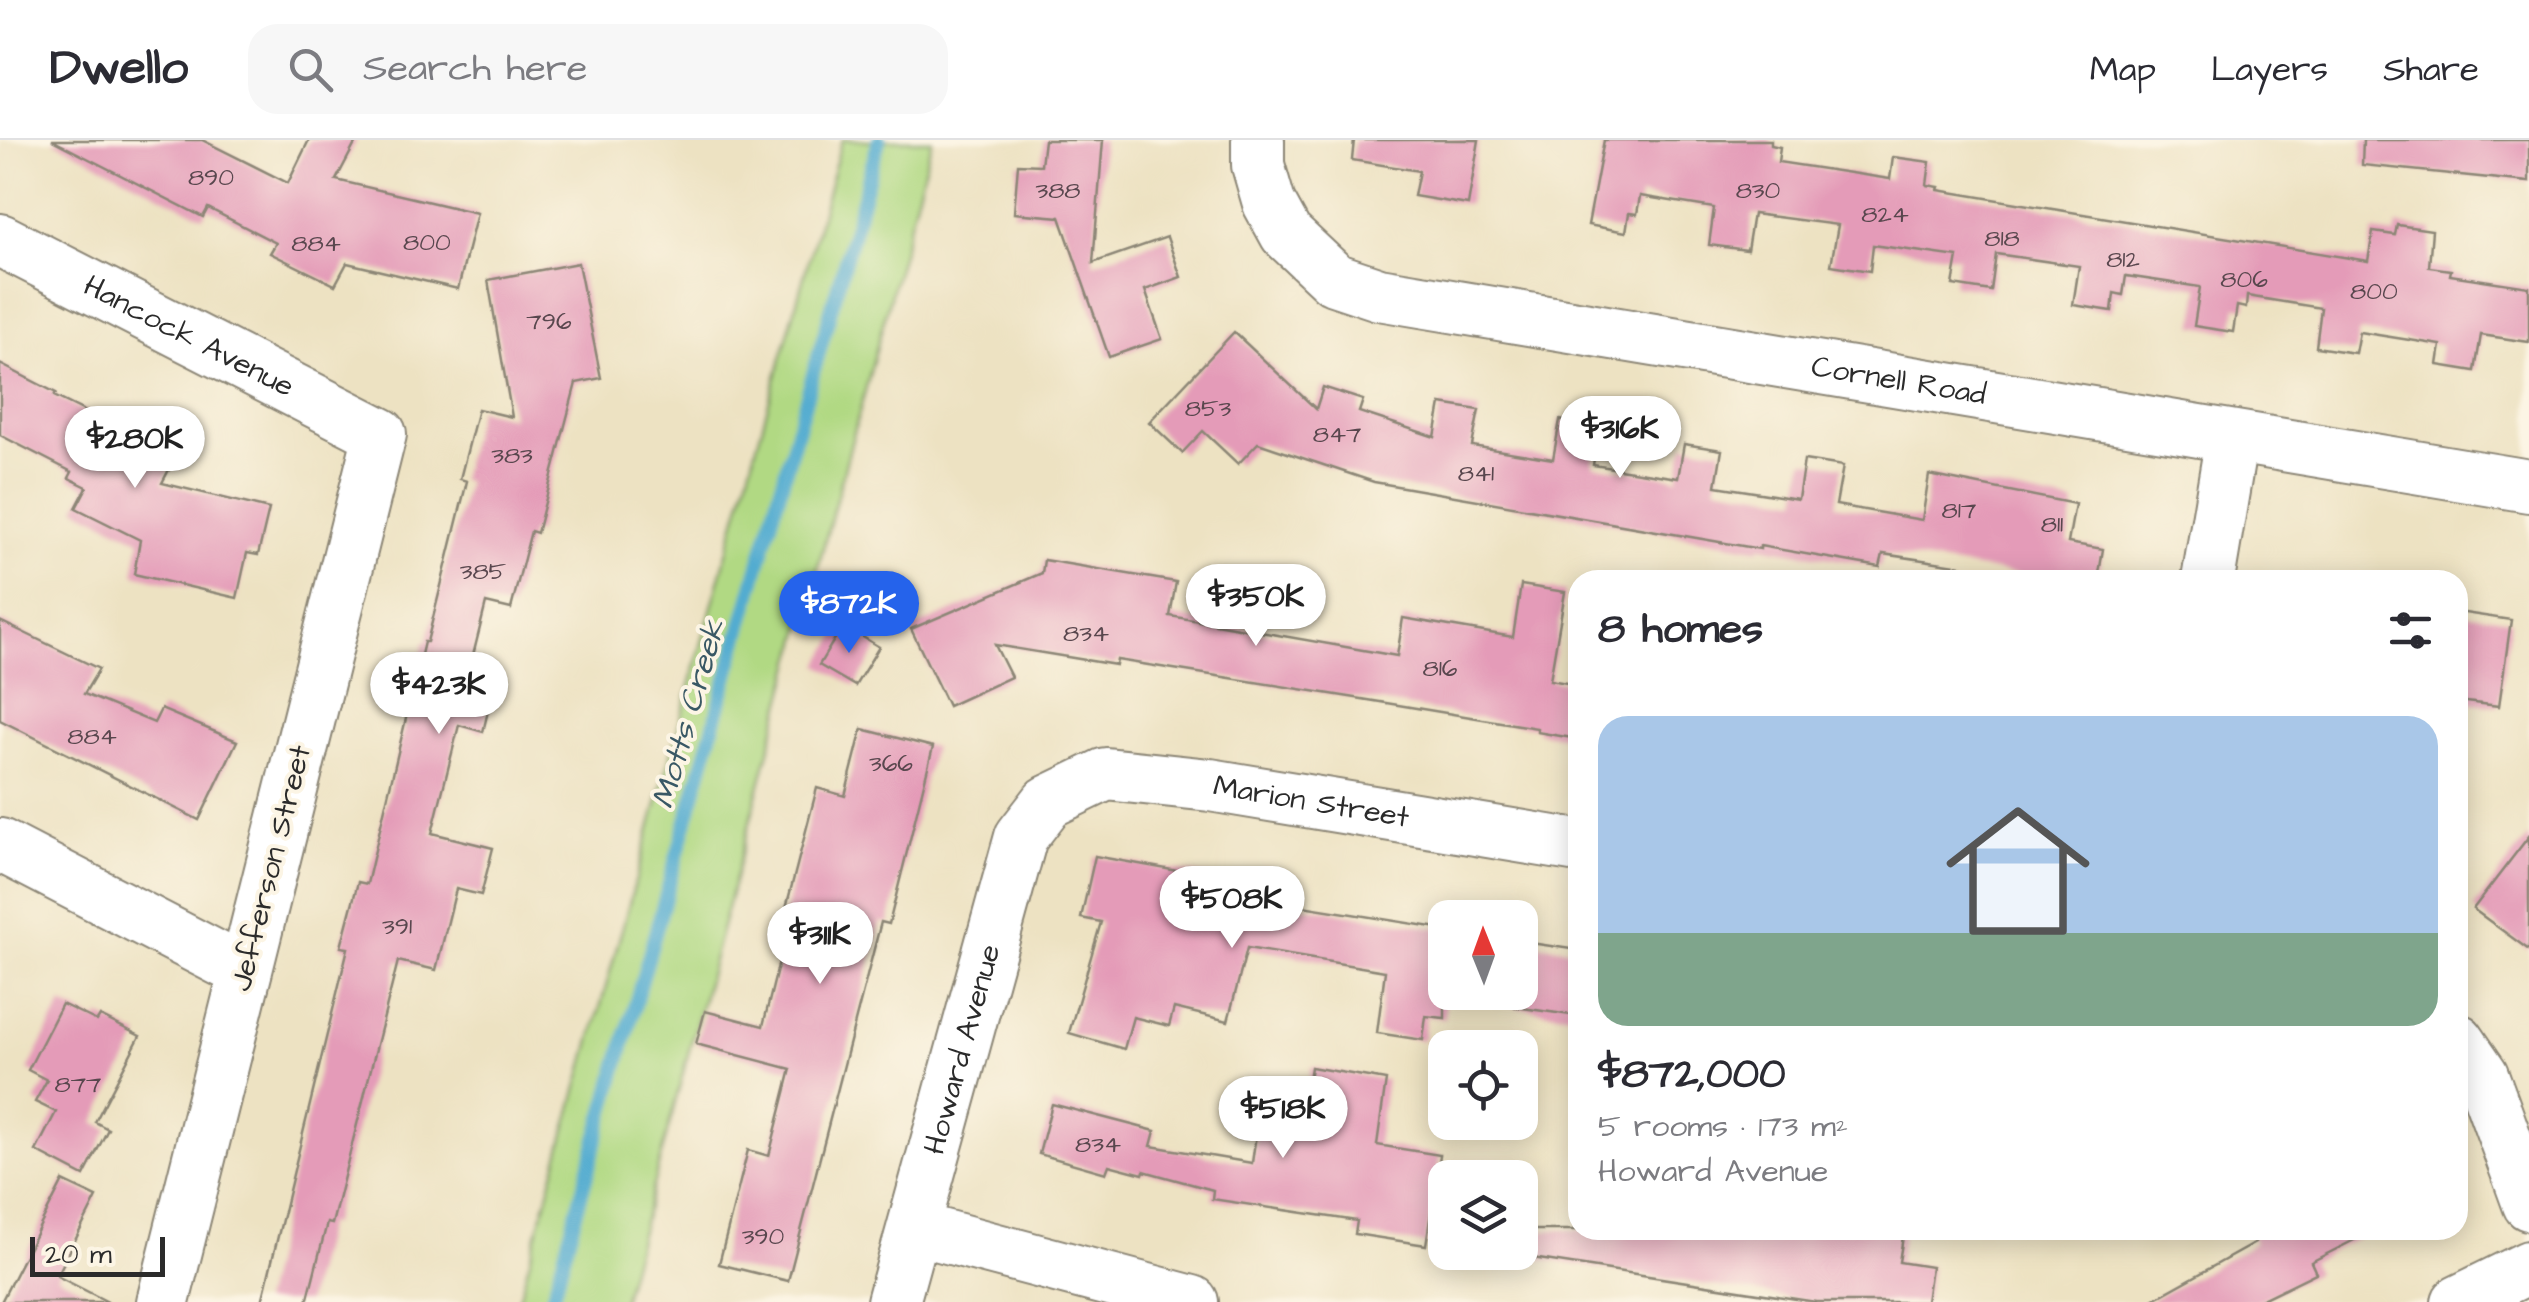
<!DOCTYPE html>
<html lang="en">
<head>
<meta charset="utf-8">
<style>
	body { margin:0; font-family:"Architects Daughter",sans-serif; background:#f7f7f7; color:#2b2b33; height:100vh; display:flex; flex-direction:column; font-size:38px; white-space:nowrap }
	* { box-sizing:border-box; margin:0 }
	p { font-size:32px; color:#7c7c81 }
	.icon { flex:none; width:55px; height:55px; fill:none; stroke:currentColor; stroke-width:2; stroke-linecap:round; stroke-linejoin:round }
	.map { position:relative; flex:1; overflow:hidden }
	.side { position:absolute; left:1568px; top:430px; width:900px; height:670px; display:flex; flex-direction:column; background:#fff; border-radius:30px; box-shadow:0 5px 25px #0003 }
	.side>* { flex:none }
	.needle { width:65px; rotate:359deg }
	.fabs { position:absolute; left:1428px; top:760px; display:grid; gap:20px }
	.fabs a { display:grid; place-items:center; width:110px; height:110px; border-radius:20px; background:#fff; box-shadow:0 5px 25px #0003; font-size:50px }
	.scale { position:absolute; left:30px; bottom:25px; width:135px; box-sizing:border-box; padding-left:10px; border:5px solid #2b2b2b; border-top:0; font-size:28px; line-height:35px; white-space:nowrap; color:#2b2b2b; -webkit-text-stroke:8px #fcf5e5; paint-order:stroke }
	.price { position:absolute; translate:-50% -85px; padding:0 22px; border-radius:35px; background:#fff; color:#222; font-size:32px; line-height:65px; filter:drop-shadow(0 2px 5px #0008) }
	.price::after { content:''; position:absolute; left:50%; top:60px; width:30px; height:22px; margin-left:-15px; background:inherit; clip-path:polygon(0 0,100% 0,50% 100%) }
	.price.current { background:#2563eb; color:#fff }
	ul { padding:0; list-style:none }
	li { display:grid; align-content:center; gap:20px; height:530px; padding:0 30px }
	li+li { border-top:2px solid #e1e1e2 }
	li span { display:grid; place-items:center; height:310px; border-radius:30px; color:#555 }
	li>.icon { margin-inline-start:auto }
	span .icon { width:180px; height:180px; fill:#fffc; stroke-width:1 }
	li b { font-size:42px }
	h2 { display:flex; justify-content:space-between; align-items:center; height:120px; padding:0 30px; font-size:42px }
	header { display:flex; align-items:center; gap:60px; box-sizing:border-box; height:140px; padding:0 50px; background:#fff; border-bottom:2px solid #e1e1e2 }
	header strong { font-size:48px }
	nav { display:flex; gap:55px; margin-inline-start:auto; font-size:35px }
	.search { width:700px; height:90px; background:#f7f7f7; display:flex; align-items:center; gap:25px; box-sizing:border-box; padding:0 35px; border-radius:30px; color:#7c7c81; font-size:38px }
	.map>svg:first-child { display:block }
	.green { fill:#b1d983; stroke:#6e8257; stroke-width:2.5 }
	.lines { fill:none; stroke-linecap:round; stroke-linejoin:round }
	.stream { stroke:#53acd0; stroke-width:14 }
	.building { fill:#e49bb8 }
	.street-casing { stroke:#8c8676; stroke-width:56 }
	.street { stroke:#fff; stroke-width:52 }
	.labels { text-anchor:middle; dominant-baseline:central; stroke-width:8; stroke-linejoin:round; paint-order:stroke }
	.number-label { font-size:25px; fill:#59474e }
	.street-label { font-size:30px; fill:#2b2b2b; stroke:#fcf5e5 }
	.water-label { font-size:32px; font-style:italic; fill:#395865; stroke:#fcf5e5 }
</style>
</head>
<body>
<header>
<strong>Dwello</strong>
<div class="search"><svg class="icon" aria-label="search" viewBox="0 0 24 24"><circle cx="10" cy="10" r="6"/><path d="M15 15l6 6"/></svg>Search here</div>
<nav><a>Map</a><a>Layers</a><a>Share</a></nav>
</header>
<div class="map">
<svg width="2529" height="1162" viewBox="0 0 2529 1162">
	<rect width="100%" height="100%" fill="#fcf5e5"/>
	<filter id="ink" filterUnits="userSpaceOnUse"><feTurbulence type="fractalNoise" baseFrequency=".01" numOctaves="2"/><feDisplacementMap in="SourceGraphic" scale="20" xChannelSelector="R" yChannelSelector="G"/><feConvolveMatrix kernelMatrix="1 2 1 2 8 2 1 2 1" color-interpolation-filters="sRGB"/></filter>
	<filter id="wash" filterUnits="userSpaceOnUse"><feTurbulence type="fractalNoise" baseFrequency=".0048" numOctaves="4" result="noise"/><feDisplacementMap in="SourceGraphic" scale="40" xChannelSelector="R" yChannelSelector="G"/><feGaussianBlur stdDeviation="2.25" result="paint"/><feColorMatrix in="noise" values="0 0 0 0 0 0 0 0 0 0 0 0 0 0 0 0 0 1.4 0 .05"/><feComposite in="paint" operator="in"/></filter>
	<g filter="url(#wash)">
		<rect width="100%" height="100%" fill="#ede2c2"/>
		<!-- green -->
		<polygon class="green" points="842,0 932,0 622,1162 518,1162"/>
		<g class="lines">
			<!-- stream -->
			<polyline class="stream" points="551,1162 879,0"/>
		</g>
		<g id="blocks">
			<!-- building -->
			<g class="building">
				<polygon points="52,0 202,0 288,43 309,0 357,0 336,40 477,73 458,149 347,123 335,145 270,113 276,103 208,68 203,77"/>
				<polygon points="1044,0 1103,0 1093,123 1167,97 1181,137 1145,150 1162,199 1109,217 1060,77 1014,73 1018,24 1041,25"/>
				<polygon points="1354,0 1479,0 1468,65 1414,56 1419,31 1352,20"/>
				<polygon points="1604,0 1771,0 1771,5 1780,7 1778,22 1890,39 1893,17 1930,22 1927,45 1939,47 1938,50 2368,121 2373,92 2395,95 2397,85 2432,90 2429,127 2451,130 2450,135 2529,147 2529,202 2481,195 2475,231 2438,225 2441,205 2359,192 2355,213 2316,207 2321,168 2247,156 2246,168 2237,166 2233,192 2194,186 2200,147 2126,136 2123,155 2114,153 2112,171 2073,165 2079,126 1996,114 1991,151 1953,145 1958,117 1873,105 1870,131 1831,125 1838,85 1753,74 1747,110 1709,105 1714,68 1640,56 1637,74 1629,73 1626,92 1588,85"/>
				<polygon points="2363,0 2529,0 2529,42 2362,25"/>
				<polygon points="578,123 601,238 576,243 537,393 531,391 511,469 486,463 466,544 493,550 483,592 459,585 432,693 493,708 481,755 456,749 436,830 398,821 332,1084 327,1083 307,1162 262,1162 348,808 341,807 358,742 367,744 424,502 427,502 467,341 460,339 478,269 512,277 488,140"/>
				<polygon points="1234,192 1316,269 1323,247 1363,260 1359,272 1435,297 1441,264 1479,270 1472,306 1553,319 1560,280 1599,287 1593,325 1678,338 1684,304 1722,310 1716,346 1798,359 1804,320 1843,326 1836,365 1922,380 1929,335 2075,364 2068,403 2103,409 2098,440 2022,440 2022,435 1883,414 1880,427 1760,406 1760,409 1374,342 1258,303 1238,324 1203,291 1182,313 1149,282"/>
				<polygon points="0,224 56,253 54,256 135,296 131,304 172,324 162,343 269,369 258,415 247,413 237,458 134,434 140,400 76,368 87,347 69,338 72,332 0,295"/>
				<polygon points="1044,420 1176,442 1170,476 1397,516 1403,478 1513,497 1521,445 1565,452 1550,540 1578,545 1578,599 1537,592 1537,588 1362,559 1117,520 1116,525 995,505 1011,537 948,566 911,489 1042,433"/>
				<polygon points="2458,472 2511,480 2499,566 2458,561"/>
				<polygon points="0,481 99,529 84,554 154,583 161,569 237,601 199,680 0,580"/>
				<polygon points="843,485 879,507 855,546 819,525"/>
				<polygon points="862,589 933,607 889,784 881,782 788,1141 719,1124 748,1010 769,1016 791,929 696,904 705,871 763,886 785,797 779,795 817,648 845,656"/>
				<polygon points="2529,696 2529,810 2473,769"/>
				<polygon points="1095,716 1249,744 1246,757 1445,789 1445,878 1426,876 1423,900 1377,893 1385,831 1247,808 1228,881 1174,868 1169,886 1133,877 1124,909 1069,893 1101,782 1081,778"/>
				<polygon points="1524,802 1578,810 1578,876 1515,867 1517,852 1520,852"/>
				<polygon points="62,864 97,881 100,876 140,896 95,982 108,989 84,1036 36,1011 56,972 35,962 47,940 28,930"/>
				<polygon points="1311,927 1386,940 1377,1005 1440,1015 1426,1105 1355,1094 1357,1081 1212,1059 1213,1050 1144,1031 1143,1034 1109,1025 1106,1033 1039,1014 1052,964 1155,991 1151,1006 1252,1023 1257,987 1300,994"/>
				<polygon points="63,1041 97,1057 57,1136 108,1162 1,1162"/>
				<polygon points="1520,1090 1904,1090 1899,1122 1931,1127 1926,1162 1816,1162 1494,1112 1520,1112"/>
				<polygon points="2249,1090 2374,1090 2311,1122 2316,1133 2256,1162 2149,1162 2255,1103"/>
			</g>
		</g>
	</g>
	<g filter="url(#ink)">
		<use href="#blocks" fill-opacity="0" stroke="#8c8676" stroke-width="2.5"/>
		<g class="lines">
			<!-- street casing -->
			<g class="street-casing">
				<g id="street">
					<path id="s1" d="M 1258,0 L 1258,25 L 1269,63 L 1286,94 L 1334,139 L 1379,154 L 2529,346"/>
					<path id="s2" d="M 0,100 L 380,294 L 163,1162"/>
					<polyline points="2208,440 2232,297"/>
					<polyline points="0,705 245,832"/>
					<polyline points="2458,900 2482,935 2529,1064"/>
					<polyline points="914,1088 1192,1162"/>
					<path id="s3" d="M 893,1162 L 1021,697 L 1048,662 L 1106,634 L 1210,645 L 1578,706"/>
					<polyline points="2458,1162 2529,1127"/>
				</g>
			</g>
			<!-- street -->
			<use href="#street" class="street"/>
		</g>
	</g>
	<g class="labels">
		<!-- number labels -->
		<g class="number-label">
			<text x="211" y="37">890</text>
			<text x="1058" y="50">388</text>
			<text x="1758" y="50">830</text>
			<text x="1885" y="74">824</text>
			<text x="2002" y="98">818</text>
			<text x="427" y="102">800</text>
			<text x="316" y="103">884</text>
			<text x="2123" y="119">812</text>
			<text x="2244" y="139">806</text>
			<text x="2374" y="151">800</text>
			<text x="549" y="181">796</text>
			<text x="1208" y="268">853</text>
			<text x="1337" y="294">847</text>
			<text x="512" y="315">383</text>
			<text x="1476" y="333">841</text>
			<text x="1959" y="370">817</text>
			<text x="2052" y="384">811</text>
			<text x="483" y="431">385</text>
			<text x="1086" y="493">834</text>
			<text x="1440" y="528">816</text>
			<text x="92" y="596">884</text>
			<text x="891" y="623">366</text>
			<text x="397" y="786">391</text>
			<text x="78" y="944">877</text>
			<text x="1098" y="1004">834</text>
			<text x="763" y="1096">390</text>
		</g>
		<!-- street labels -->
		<g class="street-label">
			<text stroke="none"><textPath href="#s2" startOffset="212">Hancock Avenue</textPath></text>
			<text stroke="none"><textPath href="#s1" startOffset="740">Cornell Road</textPath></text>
			<text stroke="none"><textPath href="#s3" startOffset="798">Marion Street</textPath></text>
			<text transform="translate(271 728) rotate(-76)">Jefferson Street</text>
			<text stroke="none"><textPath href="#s3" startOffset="262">Howard Avenue</textPath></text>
		</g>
		<!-- water labels -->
		<g class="water-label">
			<text transform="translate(689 574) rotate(-74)">Motts Creek</text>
		</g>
	</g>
</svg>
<div class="fabs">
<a><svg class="needle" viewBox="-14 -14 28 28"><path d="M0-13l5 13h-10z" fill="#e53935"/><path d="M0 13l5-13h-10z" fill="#7c7c81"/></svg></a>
<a><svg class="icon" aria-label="locate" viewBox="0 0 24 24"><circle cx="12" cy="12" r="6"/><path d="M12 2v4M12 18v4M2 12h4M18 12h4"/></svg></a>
<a><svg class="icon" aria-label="layers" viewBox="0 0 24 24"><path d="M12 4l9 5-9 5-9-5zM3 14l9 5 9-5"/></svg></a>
</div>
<div class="scale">20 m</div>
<b class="price" style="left:1620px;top:341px">$316K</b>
<b class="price" style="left:135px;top:351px">$280K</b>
<b class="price" style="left:1256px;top:509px">$350K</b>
<b class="price current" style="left:849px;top:516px">$872K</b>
<b class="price" style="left:439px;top:597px">$423K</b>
<b class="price" style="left:1232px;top:811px">$508K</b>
<b class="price" style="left:820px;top:847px">$311K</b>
<b class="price" style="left:1283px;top:1021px">$518K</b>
<section class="side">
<h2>8 homes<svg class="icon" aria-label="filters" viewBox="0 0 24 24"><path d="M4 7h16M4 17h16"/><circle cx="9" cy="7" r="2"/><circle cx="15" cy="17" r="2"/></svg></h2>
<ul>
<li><span style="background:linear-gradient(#a9c7e8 70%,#7fa58c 0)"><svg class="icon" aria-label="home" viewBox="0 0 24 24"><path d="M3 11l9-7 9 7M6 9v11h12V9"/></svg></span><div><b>$872,000</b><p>5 rooms · 173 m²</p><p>Howard Avenue</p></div></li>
</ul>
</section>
</div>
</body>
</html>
